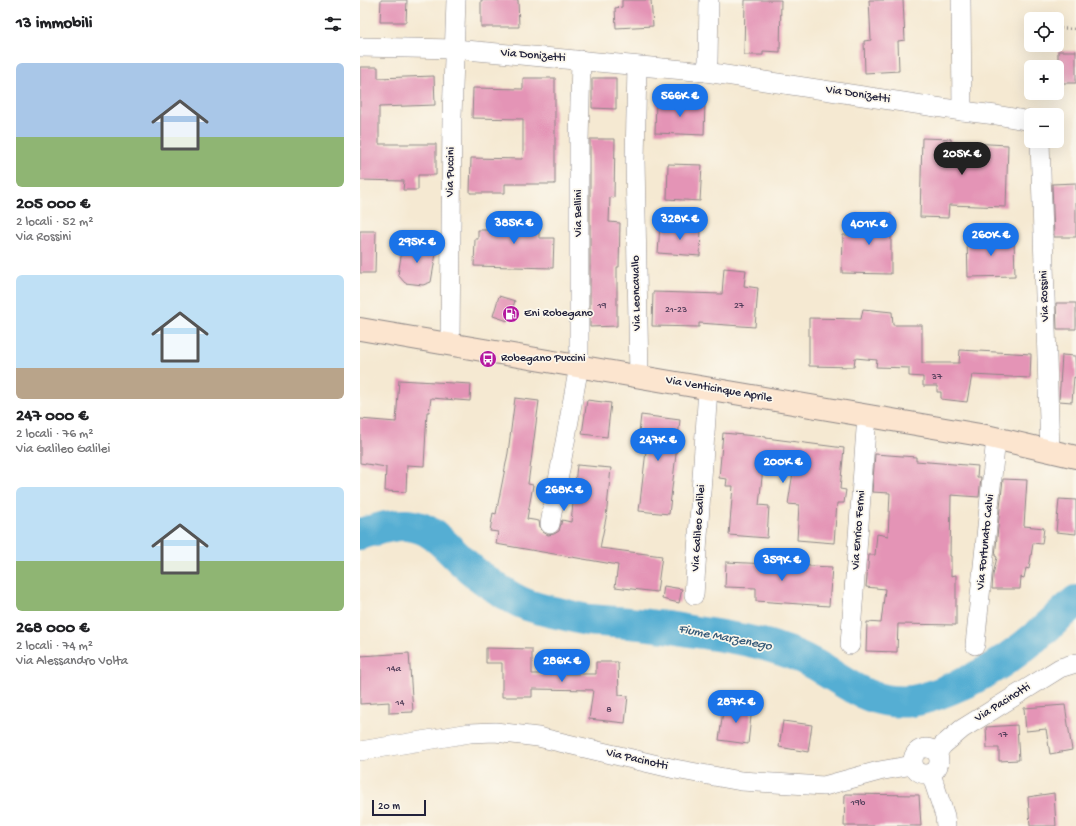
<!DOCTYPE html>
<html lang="it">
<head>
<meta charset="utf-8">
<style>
	body { margin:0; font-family:"Gochi Hand",sans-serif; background:#f6f6f6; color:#202124; height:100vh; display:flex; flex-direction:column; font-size:15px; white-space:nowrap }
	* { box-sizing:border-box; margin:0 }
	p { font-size:13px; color:#757577 }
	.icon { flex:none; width:22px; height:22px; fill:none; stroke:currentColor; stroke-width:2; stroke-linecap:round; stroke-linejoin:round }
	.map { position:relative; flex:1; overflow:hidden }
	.drawer { display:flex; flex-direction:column; background:#fff; width:360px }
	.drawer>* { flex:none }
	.tools { position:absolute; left:664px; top:12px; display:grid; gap:8px }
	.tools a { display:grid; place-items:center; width:40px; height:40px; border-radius:6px; background:#fff; box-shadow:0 4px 16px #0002; font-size:20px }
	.scale { position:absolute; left:12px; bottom:10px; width:54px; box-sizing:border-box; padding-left:4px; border:2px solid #22223b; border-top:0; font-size:11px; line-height:14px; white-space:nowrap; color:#22223b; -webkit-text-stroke:3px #fbf7ec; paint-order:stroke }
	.price { position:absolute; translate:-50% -34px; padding:0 9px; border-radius:14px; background:#1a73e8; color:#fff; font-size:13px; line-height:26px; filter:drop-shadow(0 1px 2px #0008) }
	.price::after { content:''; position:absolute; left:50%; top:24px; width:12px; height:9px; margin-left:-6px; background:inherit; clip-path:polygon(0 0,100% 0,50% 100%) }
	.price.current { background:#222; color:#fff }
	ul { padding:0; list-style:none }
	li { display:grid; align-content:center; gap:8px; height:212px; padding:0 16px }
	li span { display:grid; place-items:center; height:124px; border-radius:6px; color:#555 }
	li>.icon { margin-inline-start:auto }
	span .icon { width:72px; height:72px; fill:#fffc; stroke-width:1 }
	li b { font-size:17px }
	h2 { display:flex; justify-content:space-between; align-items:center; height:48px; padding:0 16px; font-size:17px }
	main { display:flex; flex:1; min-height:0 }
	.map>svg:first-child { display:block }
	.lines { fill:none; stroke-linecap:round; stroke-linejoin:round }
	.river { stroke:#55aed3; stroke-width:32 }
	.building { fill:#e494b6 }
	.street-casing { stroke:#8c8686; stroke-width:20 }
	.secondary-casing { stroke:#8c8686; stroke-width:24 }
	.path { stroke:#8c8686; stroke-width:2.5; stroke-dasharray:1 3; stroke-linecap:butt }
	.street { stroke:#fff; stroke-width:19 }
	.secondary { stroke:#fce5cf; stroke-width:22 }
	.labels { text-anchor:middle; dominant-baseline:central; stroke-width:3.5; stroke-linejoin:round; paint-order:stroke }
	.number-label { font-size:10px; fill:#523e5a }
	.street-label { font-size:12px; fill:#22223b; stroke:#fbf7ec }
	.poi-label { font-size:12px; fill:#22223b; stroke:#fbf7ec; text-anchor:start }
	.water-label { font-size:13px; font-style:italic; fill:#365a78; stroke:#fbf7ec }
</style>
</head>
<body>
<main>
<section class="drawer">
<h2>13 immobili<svg class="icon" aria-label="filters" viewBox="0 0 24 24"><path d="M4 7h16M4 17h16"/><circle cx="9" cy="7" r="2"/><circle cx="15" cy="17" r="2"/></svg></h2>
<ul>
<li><span style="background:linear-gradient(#a9c7e8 60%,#8fb573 0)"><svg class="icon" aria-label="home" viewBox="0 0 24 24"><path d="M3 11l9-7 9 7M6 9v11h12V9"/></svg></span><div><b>205 000 €</b><p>2 locali · 52 m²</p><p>Via Rossini</p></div></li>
<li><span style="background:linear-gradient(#bfe0f5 75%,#b9a48a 0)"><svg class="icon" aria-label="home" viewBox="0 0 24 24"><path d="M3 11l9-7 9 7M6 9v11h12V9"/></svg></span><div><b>247 000 €</b><p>2 locali · 76 m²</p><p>Via Galileo Galilei</p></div></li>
<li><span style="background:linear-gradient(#bfe0f5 60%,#8fb573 0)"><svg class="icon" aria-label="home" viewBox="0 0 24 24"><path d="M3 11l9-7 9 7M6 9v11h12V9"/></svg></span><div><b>268 000 €</b><p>2 locali · 74 m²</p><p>Via Alessandro Volta</p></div></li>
</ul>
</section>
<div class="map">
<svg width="716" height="826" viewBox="0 0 716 826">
	<rect width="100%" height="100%" fill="#fbf7ec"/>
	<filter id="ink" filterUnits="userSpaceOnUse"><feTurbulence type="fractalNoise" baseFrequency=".025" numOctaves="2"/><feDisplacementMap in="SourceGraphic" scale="8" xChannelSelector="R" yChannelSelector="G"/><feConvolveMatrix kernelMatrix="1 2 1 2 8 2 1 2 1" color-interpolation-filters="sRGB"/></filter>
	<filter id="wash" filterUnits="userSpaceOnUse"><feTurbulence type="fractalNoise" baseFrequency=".012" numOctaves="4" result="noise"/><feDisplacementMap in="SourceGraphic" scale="16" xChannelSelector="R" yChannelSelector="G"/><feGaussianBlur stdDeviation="0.9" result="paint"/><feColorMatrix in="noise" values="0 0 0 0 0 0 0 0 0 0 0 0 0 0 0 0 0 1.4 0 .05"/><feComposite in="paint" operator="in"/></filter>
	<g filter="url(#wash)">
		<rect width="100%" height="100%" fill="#f5e9d2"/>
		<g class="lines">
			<!-- river -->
			<path class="river" d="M 0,534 C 15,530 31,524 47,525 C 73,527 86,547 104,563 C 119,577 142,593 160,602 C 173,608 187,611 202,614 C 211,616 220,619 229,620 C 251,622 274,623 296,626 C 312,627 328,631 343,633 C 369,637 396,641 421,650 C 438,655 453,663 467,672 C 496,690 516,705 552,701 C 565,699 578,694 590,689 C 640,670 677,637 716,601"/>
		</g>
		<g id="blocks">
			<!-- building -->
			<g class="building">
				<polygon points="21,0 47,0 46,22 20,22"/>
				<polygon points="121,0 158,0 159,27 121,27"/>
				<polygon points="262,0 291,0 293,26 256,28 255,8 262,7"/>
				<polygon points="385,0 421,0 420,52 403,51 403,55 384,55"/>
				<polygon points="509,0 543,0 545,40 538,41 539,71 505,73 504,41 511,40"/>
				<rect x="698" y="51" width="18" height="32"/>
				<polygon points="0,67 18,67 18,78 74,76 75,105 19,107 19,144 76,144 76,175 58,175 58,190 43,190 44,181 0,180"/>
				<polygon points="163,78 195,78 195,184 145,184 145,193 110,193 111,158 162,159 163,153 163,119 112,118 113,88 163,89"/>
				<polygon points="232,78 256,78 256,109 232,108"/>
				<polygon points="296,101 345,102 344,135 295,133"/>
				<polygon points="562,138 591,139 591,142 648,145 646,207 589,205 588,218 560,217"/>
				<polygon points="230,139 255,139 254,198 250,197 249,222 260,223 259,267 257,267 257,326 230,327"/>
				<polygon points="308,164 342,165 340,201 307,199"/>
				<polygon points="716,183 716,237 694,237 692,184"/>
				<polygon points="497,213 531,213 531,274 482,273 483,235 497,235"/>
				<polygon points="139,214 154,214 154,218 179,219 179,238 194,238 193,268 114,266 115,239 118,239 118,230 139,230"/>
				<polygon points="300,225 341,228 340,256 298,253"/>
				<polygon points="0,231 16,231 15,273 0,273"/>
				<polygon points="629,238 654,238 655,276 608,277 607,239"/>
				<polygon points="43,244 77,248 71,282 63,285 45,283 38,275"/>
				<polygon points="364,268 386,270 384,286 398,288 395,327 339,323 339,327 292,326 293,292 362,294"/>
				<polygon points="139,296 155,301 148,321 133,316"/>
				<polygon points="696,303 716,303 716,329 697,329"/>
				<polygon points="503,309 532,312 533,325 562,325 562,363 599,363 600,350 671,354 670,378 612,375 607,402 581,399 581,392 577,392 577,386 563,386 563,377 549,376 549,368 516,367 517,360 495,358 494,367 449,366 449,318 501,319"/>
				<polygon points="702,355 715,356 716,378 714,377 712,402 699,401"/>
				<polygon points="39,380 111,384 110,401 71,398 69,412 67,412 64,466 47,465 46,492 25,491 26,467 0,463 0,419 36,422"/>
				<polygon points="155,398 179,401 168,484 173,485 167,519 179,521 180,527 183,532 188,535 194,534 199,531 202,520 211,522 217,465 251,468 246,518 240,548 302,556 297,592 255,587 258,565 136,544 138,532 130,531 133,513 136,514 148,453"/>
				<polygon points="227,400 251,403 247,437 222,434"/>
				<polygon points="281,415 320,420 309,514 279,511 286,451 277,450"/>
				<polygon points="363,433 406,437 406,438 484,448 480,489 486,490 484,503 477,503 474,543 437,540 439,505 428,504 433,472 403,468 399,505 409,506 407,538 369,535 373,486 366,486 367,479 359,478"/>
				<polygon points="515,454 556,457 556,461 618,466 617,477 621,477 619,497 591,495 590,556 591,556 591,576 596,575 596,625 538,624 537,652 506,651 507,622 521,623 525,589 506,587 509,555 515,555 517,534 528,536 530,493 512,492"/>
				<polygon points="643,479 667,480 664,526 684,528 682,544 673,543 669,569 666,568 664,578 661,577 660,589 632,589 633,575 637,557 635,556"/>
				<polygon points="699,499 716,500 716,534 696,532"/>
				<polygon points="366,562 472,567 469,606 396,601 396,588 365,587"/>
				<polygon points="304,586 322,589 319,603 302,599"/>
				<polygon points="126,648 172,649 172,674 236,674 236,662 258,662 259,695 268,696 265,723 229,719 233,690 172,689 172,697 142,697 142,663 126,663"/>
				<polygon points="49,653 53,712 29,713 29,702 0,704 0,656"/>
				<polygon points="364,704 392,707 388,744 359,740"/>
				<polygon points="705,705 712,750 690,754 686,729 666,731 664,708"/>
				<polygon points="423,721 452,725 448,752 419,747"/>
				<polygon points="657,725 659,760 639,761 639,748 627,748 626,727"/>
				<polygon points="694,793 696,826 670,826 668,797"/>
				<polygon points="485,794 559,795 561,826 484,826"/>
			</g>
		</g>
	</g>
	<g filter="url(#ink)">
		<use href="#blocks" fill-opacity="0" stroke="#8c8686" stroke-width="1"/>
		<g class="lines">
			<!-- street casing -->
			<g class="street-casing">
				<g id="street">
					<polyline points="601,0 602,111"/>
					<polyline points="0,47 95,49 346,72 602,111 636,115 671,121"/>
					<polyline points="277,66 275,160 279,377"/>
					<polyline points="346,72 348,61 349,0"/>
					<polyline points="680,141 690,451"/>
					<polyline points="90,344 92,117 96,0"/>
					<polyline points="190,524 219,366 219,141 221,60"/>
					<polyline points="334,595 348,389"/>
					<polyline points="490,645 507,416"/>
					<polyline points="615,645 636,438"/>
					<circle cx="566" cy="761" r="13"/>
					<polyline points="0,751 110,733 135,732 178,737 315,769 381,781 464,786 519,771 553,765"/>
					<polyline points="577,753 583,745 602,729 700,668 716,663"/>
					<polyline points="571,774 585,816 586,826"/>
				</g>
			</g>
			<!-- secondary casing -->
			<g class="secondary-casing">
				<polyline id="secondary" points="0,329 626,436 716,457"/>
			</g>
			<!-- path -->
			<polyline class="path" points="697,28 716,29"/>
			<!-- street -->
			<use href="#street" class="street"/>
			<!-- secondary -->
			<use href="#secondary" class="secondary"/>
		</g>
	</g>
	<!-- icons -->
	<defs>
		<g id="fuel-disc" transform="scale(0.9)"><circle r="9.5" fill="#b5179e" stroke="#fbf7ec"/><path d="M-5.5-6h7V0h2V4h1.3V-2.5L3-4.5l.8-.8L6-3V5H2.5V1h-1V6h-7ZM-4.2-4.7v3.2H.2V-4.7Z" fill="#fff"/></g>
		<g id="bus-disc" transform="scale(0.9)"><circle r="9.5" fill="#b5179e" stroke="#fbf7ec"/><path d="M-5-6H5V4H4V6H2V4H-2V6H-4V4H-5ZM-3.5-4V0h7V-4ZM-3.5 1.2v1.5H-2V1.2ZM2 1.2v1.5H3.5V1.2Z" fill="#fff"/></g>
	</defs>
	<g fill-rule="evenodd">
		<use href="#fuel-disc" x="151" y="314"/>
		<use href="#bus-disc" x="128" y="359"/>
	</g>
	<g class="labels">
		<!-- number labels -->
		<g class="number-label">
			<text x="242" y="306">19</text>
			<text x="379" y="306">27</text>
			<text x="316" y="310">21-23</text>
			<text x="577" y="377">37</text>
			<text x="34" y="669">14a</text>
			<text x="40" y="703">14</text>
			<text x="249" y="710">8</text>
			<text x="643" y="735">17</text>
			<text x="498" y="803">19b</text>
		</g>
		<!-- street labels -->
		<g class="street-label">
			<text transform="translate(173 56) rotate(5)">Via Donizetti</text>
			<text transform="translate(498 95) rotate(9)">Via Donizetti</text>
			<text transform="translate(91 172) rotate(-89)">Via Puccini</text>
			<text transform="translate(219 213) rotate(-90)">Via Bellini</text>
			<text transform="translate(277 293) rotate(-91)">Via Leoncavallo</text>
			<text transform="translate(685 296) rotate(-92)">Via Rossini</text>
			<text transform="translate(359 390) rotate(10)">Via Venticinque Aprile</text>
			<text transform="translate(339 528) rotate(-86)">Via Galileo Galilei</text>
			<text transform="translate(499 530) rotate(-86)">Via Enrico Fermi</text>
			<text transform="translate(626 542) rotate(-84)">Via Fortunato Calvi</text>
			<text transform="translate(643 703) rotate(-32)">Via Pacinotti</text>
			<text transform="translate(277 760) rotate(13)">Via Pacinotti</text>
		</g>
		<!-- poi labels -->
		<g class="poi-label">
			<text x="164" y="314">Eni Robegano</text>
			<text x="141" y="359">Robegano Puccini</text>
		</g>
		<!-- water labels -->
		<g class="water-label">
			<text transform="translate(365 638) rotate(11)">Fiume Marzenego</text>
		</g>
	</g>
</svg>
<div class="tools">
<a><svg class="icon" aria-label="locate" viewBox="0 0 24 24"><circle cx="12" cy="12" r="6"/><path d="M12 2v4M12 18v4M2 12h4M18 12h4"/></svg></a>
<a>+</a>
<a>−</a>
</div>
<div class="scale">20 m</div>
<b class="price" style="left:320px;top:118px">566K €</b>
<b class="price current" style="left:602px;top:176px">205K €</b>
<b class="price" style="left:320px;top:241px">328K €</b>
<b class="price" style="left:154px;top:245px">385K €</b>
<b class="price" style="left:509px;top:246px">401K €</b>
<b class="price" style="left:631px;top:257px">260K €</b>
<b class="price" style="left:57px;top:264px">295K €</b>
<b class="price" style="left:298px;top:462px">247K €</b>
<b class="price" style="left:423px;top:484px">200K €</b>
<b class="price" style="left:204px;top:512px">268K €</b>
<b class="price" style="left:422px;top:582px">359K €</b>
<b class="price" style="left:202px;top:683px">286K €</b>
<b class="price" style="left:376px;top:724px">287K €</b>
</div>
</main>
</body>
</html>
